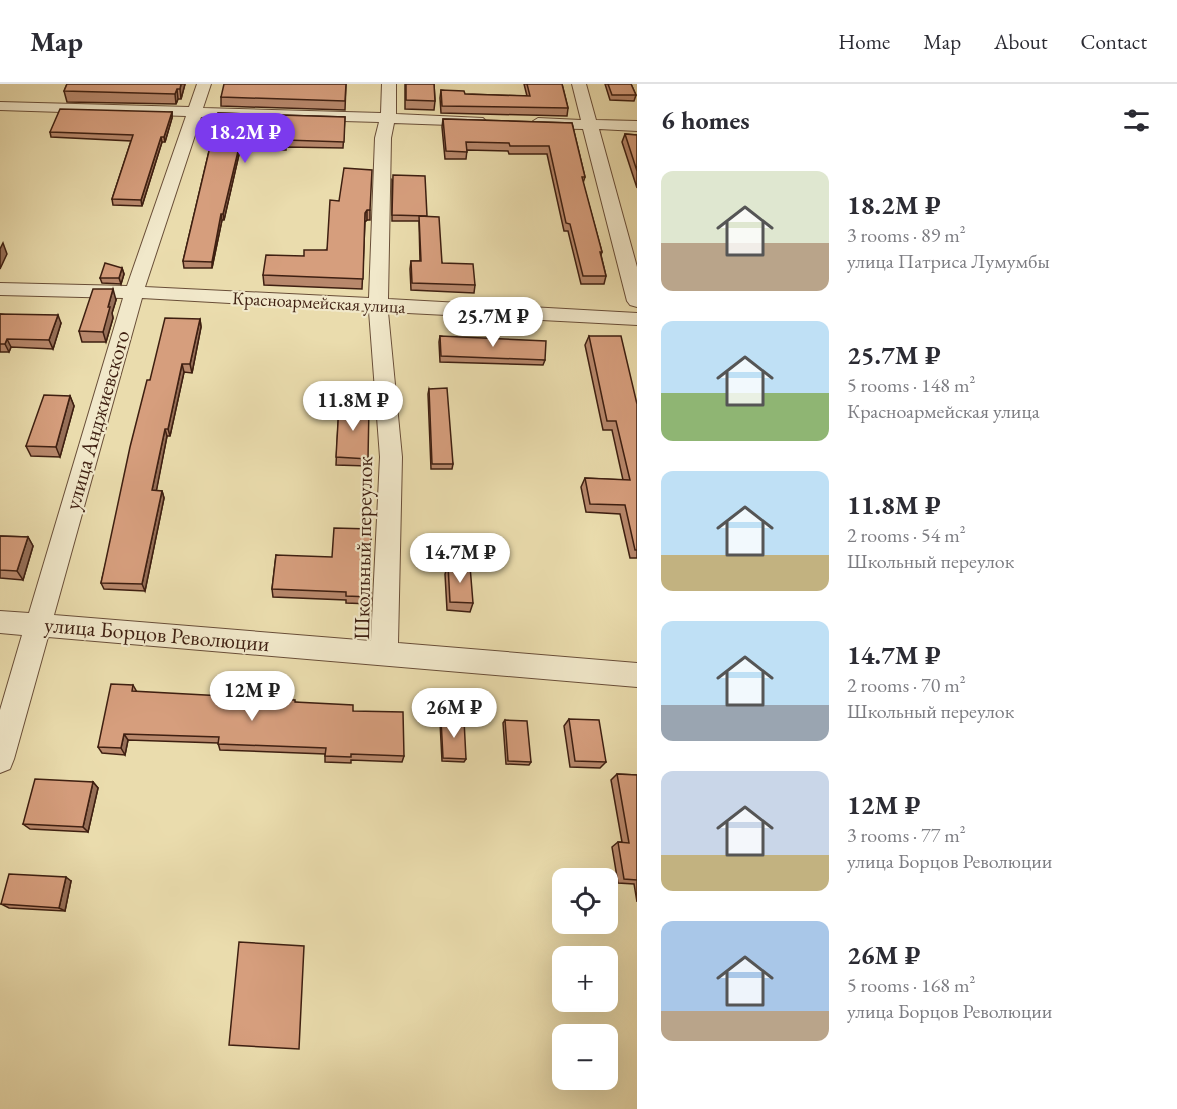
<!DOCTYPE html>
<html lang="en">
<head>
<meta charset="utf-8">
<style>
	body { margin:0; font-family:"EB Garamond",serif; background:#f7f7f7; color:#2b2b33; height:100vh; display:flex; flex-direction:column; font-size:22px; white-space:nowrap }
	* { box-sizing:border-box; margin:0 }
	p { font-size:20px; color:#7c7c81 }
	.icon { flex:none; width:33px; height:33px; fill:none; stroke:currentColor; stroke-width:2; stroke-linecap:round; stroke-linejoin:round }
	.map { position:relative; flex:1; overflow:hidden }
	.sheet { display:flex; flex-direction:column; background:#fff; width:540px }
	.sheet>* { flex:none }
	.buttons { position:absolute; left:552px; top:784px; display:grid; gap:12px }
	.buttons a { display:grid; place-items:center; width:66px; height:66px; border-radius:12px; background:#fff; box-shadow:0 6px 24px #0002; font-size:30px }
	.price { position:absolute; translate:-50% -51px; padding:0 14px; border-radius:21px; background:#fff; color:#222; font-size:20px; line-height:39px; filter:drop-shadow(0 2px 3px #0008) }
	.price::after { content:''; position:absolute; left:50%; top:36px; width:18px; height:14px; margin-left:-9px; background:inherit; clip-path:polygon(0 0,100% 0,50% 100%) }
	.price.selected { background:#7c3aed; color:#fff }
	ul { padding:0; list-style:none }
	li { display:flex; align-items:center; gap:18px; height:150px; padding:0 24px }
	li span { display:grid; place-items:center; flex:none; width:168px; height:120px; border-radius:12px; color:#555 }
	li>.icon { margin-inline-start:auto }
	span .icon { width:72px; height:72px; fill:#fffc; stroke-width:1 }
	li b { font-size:26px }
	h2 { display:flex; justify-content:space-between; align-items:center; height:72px; padding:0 24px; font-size:26px }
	header { display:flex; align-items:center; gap:36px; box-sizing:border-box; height:84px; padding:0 30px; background:#fff; border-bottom:2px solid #e1e1e2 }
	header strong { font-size:28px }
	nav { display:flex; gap:33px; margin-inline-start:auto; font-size:21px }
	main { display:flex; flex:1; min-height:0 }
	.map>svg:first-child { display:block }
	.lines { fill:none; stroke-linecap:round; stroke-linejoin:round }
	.minor-casing { stroke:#694e38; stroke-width:2 }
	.minor { fill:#f1e8ca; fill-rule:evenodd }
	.wall { fill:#b8886c; stroke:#3e1f11; stroke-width:1.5 }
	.shaded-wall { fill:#966f58; stroke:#3e1f11; stroke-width:1.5 }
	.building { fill:#d69e7d; stroke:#3e1f11; stroke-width:1.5 }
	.labels { text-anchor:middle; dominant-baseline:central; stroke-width:4.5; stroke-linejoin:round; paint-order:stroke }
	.far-street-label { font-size:18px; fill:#3e1f11; stroke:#f1e8ca }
	.street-label { font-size:22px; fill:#3e1f11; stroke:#f1e8ca }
</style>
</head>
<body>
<header>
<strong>Map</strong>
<nav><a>Home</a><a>Map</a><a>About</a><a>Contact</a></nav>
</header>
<main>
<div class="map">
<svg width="637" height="1025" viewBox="0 0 637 1025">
	<rect width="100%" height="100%" fill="#eadcad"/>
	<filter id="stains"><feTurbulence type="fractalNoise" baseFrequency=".00333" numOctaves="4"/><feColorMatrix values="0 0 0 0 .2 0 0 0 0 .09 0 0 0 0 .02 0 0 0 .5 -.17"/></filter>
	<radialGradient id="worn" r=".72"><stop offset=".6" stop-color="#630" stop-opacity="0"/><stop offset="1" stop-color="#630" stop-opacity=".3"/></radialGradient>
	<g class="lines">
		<!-- minor casing -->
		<g class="minor-casing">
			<g id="minor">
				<path d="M 197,0 L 211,0 L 203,24 L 381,29 L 382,0 L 396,0 L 396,30 L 483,34 L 486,37 L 478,42 L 394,39 L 391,54 L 388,215 L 637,229 L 637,241 L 388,228 L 402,373 L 398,559 L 637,579 L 637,603 L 48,553 L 14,675 L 10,685 L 0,689 L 0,626 L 22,551 L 0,549 L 0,527 L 29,529 L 123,214 L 0,211 L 0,199 L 127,202 L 186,32 L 0,26 L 0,18 L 189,23 ZM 201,33 L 379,38 L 375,54 L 369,214 L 145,203 ZM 142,214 L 369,227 L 380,373 L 371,557 L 54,531 Z"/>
				<polygon points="572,0 586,0 596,36 637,37 637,47 599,45 637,183 637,223 630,221 627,217 583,45 538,44 530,39 538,34 581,36"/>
			</g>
		</g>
		<!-- minor -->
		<use href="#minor" class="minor"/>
	</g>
	<!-- wall -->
	<g class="wall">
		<polygon points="67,0 185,0 181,15 178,15 176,20 67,18 64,7"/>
		<polygon points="346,0 345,26 221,22 221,13"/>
		<polygon points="405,0 434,0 435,17 434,26 405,25"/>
		<polygon points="524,0 562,0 568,24 567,32 441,29 440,14 441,6 465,10 527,12"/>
		<polygon points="605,0 631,0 636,11 634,17 610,16"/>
		<polygon points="172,28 172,34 165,58 162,58 142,122 113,121 112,115 131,57 51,53 50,48"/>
		<polygon points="218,29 345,33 343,64 286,63 286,66 240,66 224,136 222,136 212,184 184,184 183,177"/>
		<polygon points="443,35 572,39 585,93 583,99 602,168 601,171 606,192 604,200 581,200 568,147 564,147 547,70 509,70 508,67 467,66 466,75 445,75 442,43"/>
		<polygon points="625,50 637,51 637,104 622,58"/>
		<polygon points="392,96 427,133 442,179 475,201 474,209 411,206 410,185 411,177 420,177 419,137 392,137"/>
		<polygon points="339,117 370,126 370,136 367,136 365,138 362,205 264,201 263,191 304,172 327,166"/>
		<polygon points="122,184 124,190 121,200 102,199 100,194"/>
		<polygon points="116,216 112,229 113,234 106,258 82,258 79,247"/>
		<polygon points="0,230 61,239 53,265 11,263 9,268 0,268"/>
		<polygon points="200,235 201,243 192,289 184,288 170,352 167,352 156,407 162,407 164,414 145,507 104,505 101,499 150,296"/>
		<polygon points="440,252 545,276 543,281 440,278 439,258"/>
		<polygon points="589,252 637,320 637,474 630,474 620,430 586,428 581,403 585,394 623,396 612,346 603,346 585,261"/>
		<polygon points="429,305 453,380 452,385 431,385 428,310"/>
		<polygon points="70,312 74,322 60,373 31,372 26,362"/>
		<polygon points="339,321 368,375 368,382 336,381"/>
		<polygon points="0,452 28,453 33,462 23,496 0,494"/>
		<polygon points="276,471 371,513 371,520 346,519 346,516 273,513 272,505"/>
		<polygon points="448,481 473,519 470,528 447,526 445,490"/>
		<polygon points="133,601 137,608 295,618 353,627 404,672 402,678 351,676 351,679 325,678 325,670 220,666 218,659 128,656 125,671 102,669 98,663"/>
		<polygon points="441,635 466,675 464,678 442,677 440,638"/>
		<polygon points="569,635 606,678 600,684 570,683 564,642"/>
		<polygon points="505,636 531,678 529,681 506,680 503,639"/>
		<polygon points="617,690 637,691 637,818 634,800 618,799 612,763 618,758 622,758 611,696"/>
		<polygon points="93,698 98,704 88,748 30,745 23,740"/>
		<polygon points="71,797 65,827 9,824 1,820"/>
	</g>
	<!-- shaded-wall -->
	<g class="shaded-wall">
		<polygon points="181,0 185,0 181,15 180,5"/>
		<polygon points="177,5 178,15 176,20 175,10"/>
		<polygon points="172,28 172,34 165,58 164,53"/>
		<polygon points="161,53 162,58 142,122 141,116"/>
		<polygon points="240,59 240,66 224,136 223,130"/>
		<polygon points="367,126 367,136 364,138 365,129"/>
		<polygon points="221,130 222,136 212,184 212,178"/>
		<polygon points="3,159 7,170 0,185 0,165"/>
		<polygon points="122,184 124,190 121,200 119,194"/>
		<polygon points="113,205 116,216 112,229 113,234 106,258 103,248 108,223"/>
		<polygon points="58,231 61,239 53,265 49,256"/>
		<polygon points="200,235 201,243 192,289 190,280"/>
		<polygon points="7,255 11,263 9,268 5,260"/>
		<polygon points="182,280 184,288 170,352 168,345"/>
		<polygon points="70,312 74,322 60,373 56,363"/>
		<polygon points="165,345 167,352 155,414 152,406"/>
		<polygon points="162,407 164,414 145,507 142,500"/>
		<polygon points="28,453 33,462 23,496 17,487"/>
		<polygon points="124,650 128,656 125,671 121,664"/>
		<polygon points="93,698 98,704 88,748 83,743"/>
		<polygon points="66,793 71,797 65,827 59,824"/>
	</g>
	<!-- building -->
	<g class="building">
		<polygon points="67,0 181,0 180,5 177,5 175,10 64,7"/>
		<polygon points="224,0 346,0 345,17 221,13"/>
		<polygon points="406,0 434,0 435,17 406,16"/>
		<polygon points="527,0 562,0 568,24 442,22 441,6 464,7 465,10 530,12"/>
		<polygon points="608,0 631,0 636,11 612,11"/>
		<polygon points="60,25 172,28 164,53 161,53 141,116 112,115 133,51 50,48"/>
		<polygon points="218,29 345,33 344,58 286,56 286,60 240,59 223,130 221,130 212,178 183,177"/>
		<polygon points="443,35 572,39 585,93 582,93 602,168 600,168 606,192 583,192 570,140 566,139 549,62 510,62 509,59 466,58 467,68 446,67"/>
		<polygon points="625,50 637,51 637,87"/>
		<polygon points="344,84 372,86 370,126 367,126 365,129 363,195 263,191 266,171 304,172 304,166 327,166 330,116 339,117"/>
		<polygon points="393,91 425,92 427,132 392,131"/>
		<polygon points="419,132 439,133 442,179 473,180 475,201 412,199 411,177 421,177"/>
		<polygon points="105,179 122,184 119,194 100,194"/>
		<polygon points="93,205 113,205 108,223 110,223 103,248 79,247"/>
		<polygon points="0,230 58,231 49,256 7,255 5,260 0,260"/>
		<polygon points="165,234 200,235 190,280 182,280 168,345 165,345 152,406 162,407 142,500 101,499 130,363 147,296 150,296"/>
		<polygon points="440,252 546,257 545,276 441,272"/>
		<polygon points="589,252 621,252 637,320 637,466 635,466 625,421 590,420 585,394 630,396 616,337 607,337"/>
		<polygon points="447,304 453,380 432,380 429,305"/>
		<polygon points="44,311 70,312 56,363 26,362"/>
		<polygon points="339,321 369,322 368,375 336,373"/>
		<polygon points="334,444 371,445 371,513 346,512 346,508 272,505 276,471 332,473"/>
		<polygon points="0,452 28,453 17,487 0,486"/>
		<polygon points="448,481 470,482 473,519 450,518"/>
		<polygon points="111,600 133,601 132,607 295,616 295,618 353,621 353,627 403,628 404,672 351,670 351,673 325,672 326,664 218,660 219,653 124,650 121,664 98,663"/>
		<polygon points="441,635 464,636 466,675 443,674"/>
		<polygon points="569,635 599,636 606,678 575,677"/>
		<polygon points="505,636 527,637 531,678 508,677"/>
		<polygon points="617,690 637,691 637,796 624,795 618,758 629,759"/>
		<polygon points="35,695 93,698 83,743 23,740"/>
		<polygon points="9,790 66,793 59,824 1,820"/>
		<polygon points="239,858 304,862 299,965 229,961"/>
	</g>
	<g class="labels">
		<!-- far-street labels -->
		<g class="far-street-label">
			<text transform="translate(319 218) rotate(3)">Красноармейская улица</text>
		</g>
		<!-- street labels -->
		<g class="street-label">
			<text transform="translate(97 336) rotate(-74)">улица Анджиевского</text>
			<text transform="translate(363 464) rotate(-89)">Школьный переулок</text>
			<text transform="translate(157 550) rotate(5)">улица Борцов Революции</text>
		</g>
	</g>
	<rect width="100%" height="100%" filter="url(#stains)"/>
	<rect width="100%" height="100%" fill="url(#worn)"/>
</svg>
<div class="buttons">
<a><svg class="icon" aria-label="locate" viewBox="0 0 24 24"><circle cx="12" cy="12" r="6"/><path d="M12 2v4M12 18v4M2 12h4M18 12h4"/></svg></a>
<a>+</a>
<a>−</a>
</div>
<b class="price selected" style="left:245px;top:80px">18.2M ₽</b>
<b class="price" style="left:493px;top:264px">25.7M ₽</b>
<b class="price" style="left:353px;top:348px">11.8M ₽</b>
<b class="price" style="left:460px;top:500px">14.7M ₽</b>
<b class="price" style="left:252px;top:638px">12M ₽</b>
<b class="price" style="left:454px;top:655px">26M ₽</b>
</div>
<section class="sheet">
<h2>6 homes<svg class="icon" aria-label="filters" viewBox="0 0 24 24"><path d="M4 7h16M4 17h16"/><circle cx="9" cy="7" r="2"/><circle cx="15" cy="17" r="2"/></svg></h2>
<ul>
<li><span style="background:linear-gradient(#dfe7d0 60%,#b9a48a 0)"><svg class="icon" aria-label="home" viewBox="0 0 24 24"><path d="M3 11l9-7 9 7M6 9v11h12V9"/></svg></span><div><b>18.2M ₽</b><p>3 rooms · 89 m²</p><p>улица Патриса Лумумбы</p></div></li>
<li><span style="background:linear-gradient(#bfe0f5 60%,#8fb573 0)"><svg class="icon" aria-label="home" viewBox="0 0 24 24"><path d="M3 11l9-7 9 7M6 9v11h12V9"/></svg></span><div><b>25.7M ₽</b><p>5 rooms · 148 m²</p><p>Красноармейская улица</p></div></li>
<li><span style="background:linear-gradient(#bfe0f5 70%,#c2b280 0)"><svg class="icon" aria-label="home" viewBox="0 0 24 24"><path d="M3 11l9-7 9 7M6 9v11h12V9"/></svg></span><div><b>11.8M ₽</b><p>2 rooms · 54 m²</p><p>Школьный переулок</p></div></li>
<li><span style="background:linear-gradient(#bfe0f5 70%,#9aa5b1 0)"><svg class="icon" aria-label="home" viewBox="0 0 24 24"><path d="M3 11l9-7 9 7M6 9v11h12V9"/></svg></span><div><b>14.7M ₽</b><p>2 rooms · 70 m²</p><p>Школьный переулок</p></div></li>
<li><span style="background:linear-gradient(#c9d6e8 70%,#c2b280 0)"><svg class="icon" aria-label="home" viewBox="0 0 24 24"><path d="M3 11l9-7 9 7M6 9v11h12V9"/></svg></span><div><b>12M ₽</b><p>3 rooms · 77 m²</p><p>улица Борцов Революции</p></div></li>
<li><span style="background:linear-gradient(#a9c7e8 75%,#b9a48a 0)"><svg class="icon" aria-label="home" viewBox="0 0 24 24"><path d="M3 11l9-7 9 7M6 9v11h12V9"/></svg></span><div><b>26M ₽</b><p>5 rooms · 168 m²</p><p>улица Борцов Революции</p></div></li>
</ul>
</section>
</main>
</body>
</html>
